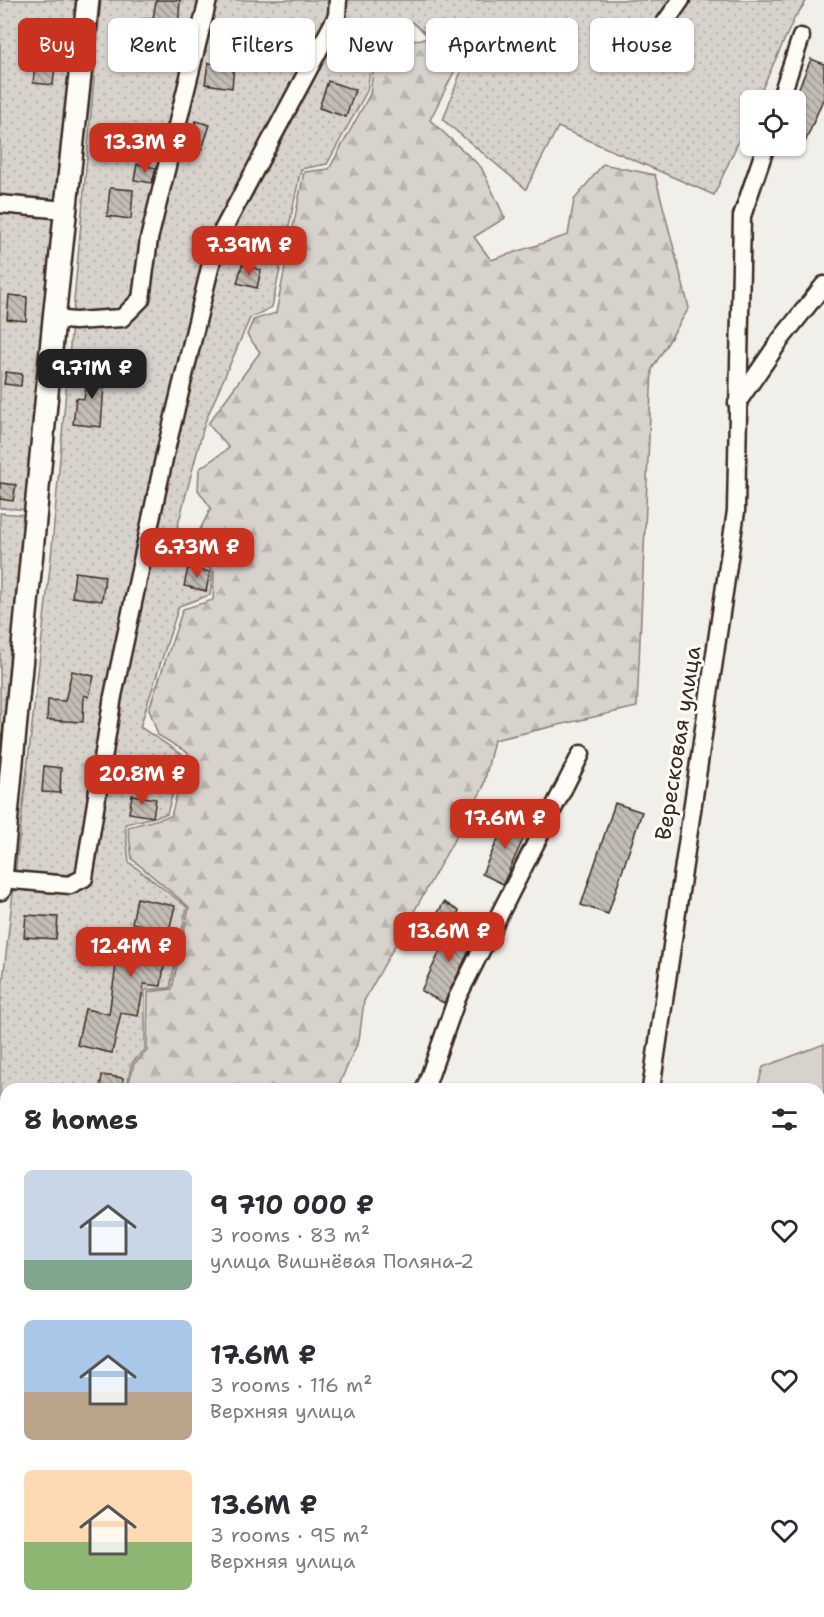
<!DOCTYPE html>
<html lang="en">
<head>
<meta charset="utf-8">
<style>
	body { margin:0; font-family:"Shantell Sans",sans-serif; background:#f2f2f3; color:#2b2b33; height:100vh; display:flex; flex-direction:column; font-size:22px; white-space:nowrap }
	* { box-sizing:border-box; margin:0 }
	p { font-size:20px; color:#7c7c81 }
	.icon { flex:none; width:33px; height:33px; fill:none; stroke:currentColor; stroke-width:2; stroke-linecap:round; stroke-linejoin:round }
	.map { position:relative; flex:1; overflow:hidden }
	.details { position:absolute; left:0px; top:1083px; width:825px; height:534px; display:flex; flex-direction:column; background:#fff; border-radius:18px 18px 0 0; box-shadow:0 2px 4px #0004 }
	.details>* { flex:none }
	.hud { position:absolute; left:18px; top:18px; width:789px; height:54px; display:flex; gap:12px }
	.buttons { position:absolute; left:740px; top:90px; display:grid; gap:12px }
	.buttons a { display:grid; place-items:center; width:66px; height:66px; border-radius:9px; background:#fff; box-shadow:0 2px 4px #0004; font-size:30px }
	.price { position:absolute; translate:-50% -51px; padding:0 14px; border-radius:12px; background:#c8321e; color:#fff; font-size:20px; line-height:39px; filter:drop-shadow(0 2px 3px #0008) }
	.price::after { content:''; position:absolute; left:50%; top:36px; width:18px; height:14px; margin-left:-9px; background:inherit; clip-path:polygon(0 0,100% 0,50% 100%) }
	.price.active { background:#222; color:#fff }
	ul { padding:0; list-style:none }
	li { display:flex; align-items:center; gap:18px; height:150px; padding:0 24px }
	li span { display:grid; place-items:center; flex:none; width:168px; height:120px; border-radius:9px; color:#555 }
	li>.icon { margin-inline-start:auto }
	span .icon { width:72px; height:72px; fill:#fffc; stroke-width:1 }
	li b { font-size:26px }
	h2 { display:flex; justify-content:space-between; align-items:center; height:72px; padding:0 24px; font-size:26px }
	.tag { padding:0 21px; border-radius:9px; background:#fff; box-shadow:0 2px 4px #0004; font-size:21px; line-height:54px }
	.tag.active { background:#c8321e; color:#fff }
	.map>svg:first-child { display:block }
	.forest { fill:url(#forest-firs); stroke:#897e75; stroke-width:1.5 }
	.park { fill:#d7d2cc; stroke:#897e75; stroke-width:1.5 }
	.garden { fill:url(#garden-dots); stroke:#897e75; stroke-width:1.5 }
	.building { fill:url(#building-back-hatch); stroke:#3b2a1e; stroke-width:1.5 }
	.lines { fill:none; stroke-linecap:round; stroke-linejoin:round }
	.minor-casing { stroke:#3b2a1e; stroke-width:21 }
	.major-casing { stroke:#3b2a1e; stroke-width:26 }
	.minor { stroke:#fdfcf7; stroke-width:16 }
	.major { stroke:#fdfcf7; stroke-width:21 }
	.labels { text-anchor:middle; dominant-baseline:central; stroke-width:6; stroke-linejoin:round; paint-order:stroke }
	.street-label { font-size:22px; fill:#3b2a1e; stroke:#fdfcf7 }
</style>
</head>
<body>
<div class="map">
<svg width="824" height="1617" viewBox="0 0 824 1617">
	<defs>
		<pattern id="forest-firs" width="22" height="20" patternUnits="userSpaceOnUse" patternTransform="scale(1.5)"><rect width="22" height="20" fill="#d7d2cc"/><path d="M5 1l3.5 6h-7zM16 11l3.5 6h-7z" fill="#b9b4af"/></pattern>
		<pattern id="garden-dots" width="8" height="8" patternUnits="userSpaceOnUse" patternTransform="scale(1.5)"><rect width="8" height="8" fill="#d7d2cc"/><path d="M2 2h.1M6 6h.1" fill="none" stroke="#b9b4af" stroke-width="1.8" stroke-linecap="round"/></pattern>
		<pattern id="building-back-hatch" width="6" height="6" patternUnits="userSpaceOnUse" patternTransform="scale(1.5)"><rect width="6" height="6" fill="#c1bcb4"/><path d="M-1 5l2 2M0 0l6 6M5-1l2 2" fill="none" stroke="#9e9992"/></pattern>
	</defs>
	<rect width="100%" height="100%" fill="#f1efea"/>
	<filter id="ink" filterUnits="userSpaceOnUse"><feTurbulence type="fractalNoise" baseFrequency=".0167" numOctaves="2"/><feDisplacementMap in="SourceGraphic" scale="12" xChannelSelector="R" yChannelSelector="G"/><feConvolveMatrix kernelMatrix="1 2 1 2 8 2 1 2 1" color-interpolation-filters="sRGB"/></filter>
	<g filter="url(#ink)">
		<!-- forest -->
		<g class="forest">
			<polygon points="425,39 455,70 430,120 481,167 505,218 474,237 491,260 568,235 574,200 603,164 655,175 689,308 652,369 637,707 494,740 483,788 364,1001 359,1040 337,1089 127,1089 134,1064 147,1051 148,992 172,989 189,907 132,859 128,827 171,816 188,753 158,735 149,709 183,609 213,600 214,572 191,547 211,508 198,490 199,469 229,448 208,424 260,352 247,335 253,320 276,313 304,172 329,169 370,94 377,42"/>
			<polygon points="6,1257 6,1459 0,1395 0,1278"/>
		</g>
		<!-- park -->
		<polygon class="park" points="824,1044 824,1157 819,1157 819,1089 757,1089 763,1067"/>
		<!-- garden -->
		<g class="garden">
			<polygon points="0,0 89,0 34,510 0,508"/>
			<polygon points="101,0 807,0 794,19 757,100 750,100 750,116 714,195 558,127 526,189 443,120 463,66 412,22 405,37 375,39 367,91 327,164 301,169 272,307 250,318 205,422 175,536 213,572 210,595 179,606 140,727 183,755 167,814 125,824 129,862 187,907 170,988 145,990 145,1050 132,1063 126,1089 6,1089 6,1247 0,1269 0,1007 51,558"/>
			<polygon points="0,513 27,515 0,753"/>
		</g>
		<!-- building -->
		<g class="building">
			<polygon points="156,0 180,0 177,48 140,46 142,19 153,19"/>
			<polygon points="811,59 824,64 824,97 804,145 795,141 795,97"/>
			<polygon points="208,63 234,66 232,88 205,84"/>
			<polygon points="35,64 55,66 53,85 33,83"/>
			<polygon points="328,81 355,90 346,117 319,108"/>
			<polygon points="196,121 210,125 202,149 188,144"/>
			<polygon points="137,164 156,168 152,183 134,180"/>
			<polygon points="110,188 133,190 131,219 107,216"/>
			<polygon points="242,265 261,270 257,288 237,283"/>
			<polygon points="9,295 27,297 26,321 7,319"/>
			<polygon points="89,370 113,374 111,386 104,384 101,427 73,424 76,398 84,399"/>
			<polygon points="6,372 22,374 21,386 4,384"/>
			<polygon points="0,483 16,485 13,501 0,499"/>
			<polygon points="188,568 210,572 206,591 184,586"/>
			<polygon points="75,572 105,576 102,601 72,597"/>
			<polygon points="72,671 94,676 89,697 84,695 83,722 47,720 48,700 65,701"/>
			<polygon points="44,766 61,768 60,793 42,792"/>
			<polygon points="132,795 156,799 153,817 129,813"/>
			<polygon points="615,803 642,812 608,914 581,905"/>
			<polygon points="508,817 529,826 503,884 482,874"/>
			<polygon points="137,898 175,906 161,964 164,965 161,986 144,984 138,1016 121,1013 112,1053 77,1045 85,1009 109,1014 117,958 140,961 147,926 132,923"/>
			<polygon points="444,902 459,911 452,923 437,914"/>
			<polygon points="26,915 58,917 56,939 24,937"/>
			<polygon points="458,922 478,932 444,1003 421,991 441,949 445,950"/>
			<polygon points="102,1075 123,1078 122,1089 100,1089"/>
		</g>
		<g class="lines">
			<!-- minor casing -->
			<g class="minor-casing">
				<g id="minor">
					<polyline points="662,27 681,0"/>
					<polyline points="780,100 801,37"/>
					<polyline points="0,204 65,210"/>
					<polyline points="54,319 75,321 122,318 141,299 149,239 208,0"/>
					<polyline points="737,403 781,339 824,285"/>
					<polyline points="1,879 70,885 84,878 113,696 165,454 216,243 337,16 338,0"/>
					<polyline points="425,1089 457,998 581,754"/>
					<polyline points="651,1089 736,511 742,216 766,146"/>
					<polyline points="335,1617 337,1611"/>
					<polyline points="570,1617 572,1611"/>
				</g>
			</g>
			<!-- major casing -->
			<g class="major-casing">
				<g id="major">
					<polyline points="0,889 54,319 88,0"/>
					<polyline points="0,1483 6,1508"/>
					<polyline points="31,1611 32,1617"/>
				</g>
			</g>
			<!-- minor -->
			<use href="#minor" class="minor"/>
			<!-- major -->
			<use href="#major" class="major"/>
		</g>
	</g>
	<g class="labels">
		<!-- street labels -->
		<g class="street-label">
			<text transform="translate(678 743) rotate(-81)">Вересковая улица</text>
		</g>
	</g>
</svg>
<div class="buttons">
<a><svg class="icon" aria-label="locate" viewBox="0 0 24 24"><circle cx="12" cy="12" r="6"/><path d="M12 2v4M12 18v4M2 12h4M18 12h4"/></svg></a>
</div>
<b class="price" style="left:145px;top:174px">13.3M ₽</b>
<b class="price" style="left:249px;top:277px">7.39M ₽</b>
<b class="price active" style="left:92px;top:400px">9.71M ₽</b>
<b class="price" style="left:197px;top:579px">6.73M ₽</b>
<b class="price" style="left:142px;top:806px">20.8M ₽</b>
<b class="price" style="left:505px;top:850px">17.6M ₽</b>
<b class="price" style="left:449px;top:963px">13.6M ₽</b>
<b class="price" style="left:131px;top:978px">12.4M ₽</b>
<div class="hud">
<a class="tag active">Buy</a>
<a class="tag">Rent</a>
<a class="tag">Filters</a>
<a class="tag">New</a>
<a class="tag">Apartment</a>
<a class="tag">House</a>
</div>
<section class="details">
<h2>8 homes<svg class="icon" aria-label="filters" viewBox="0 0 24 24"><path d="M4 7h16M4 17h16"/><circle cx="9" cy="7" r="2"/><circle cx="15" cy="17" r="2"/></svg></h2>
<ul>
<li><span style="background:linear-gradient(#c9d6e8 75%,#7fa58c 0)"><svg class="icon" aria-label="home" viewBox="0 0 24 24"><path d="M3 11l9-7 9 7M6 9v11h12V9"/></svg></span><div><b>9 710 000 ₽</b><p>3 rooms · 83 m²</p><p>улица Вишнёвая Поляна-2</p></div><svg class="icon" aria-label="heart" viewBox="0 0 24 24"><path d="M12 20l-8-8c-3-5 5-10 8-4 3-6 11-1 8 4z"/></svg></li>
<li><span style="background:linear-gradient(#a9c7e8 60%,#b9a48a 0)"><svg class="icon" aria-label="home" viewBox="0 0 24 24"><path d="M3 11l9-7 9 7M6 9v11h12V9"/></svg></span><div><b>17.6M ₽</b><p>3 rooms · 116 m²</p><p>Верхняя улица</p></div><svg class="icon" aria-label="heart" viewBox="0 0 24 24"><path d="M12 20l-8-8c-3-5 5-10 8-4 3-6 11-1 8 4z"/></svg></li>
<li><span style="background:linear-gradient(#ffd9b3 60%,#8fb573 0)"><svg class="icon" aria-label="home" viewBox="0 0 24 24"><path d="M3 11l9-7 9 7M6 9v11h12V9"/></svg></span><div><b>13.6M ₽</b><p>3 rooms · 95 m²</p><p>Верхняя улица</p></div><svg class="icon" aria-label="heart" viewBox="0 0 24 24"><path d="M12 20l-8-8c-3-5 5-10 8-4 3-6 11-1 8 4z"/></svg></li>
</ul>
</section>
</div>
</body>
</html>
